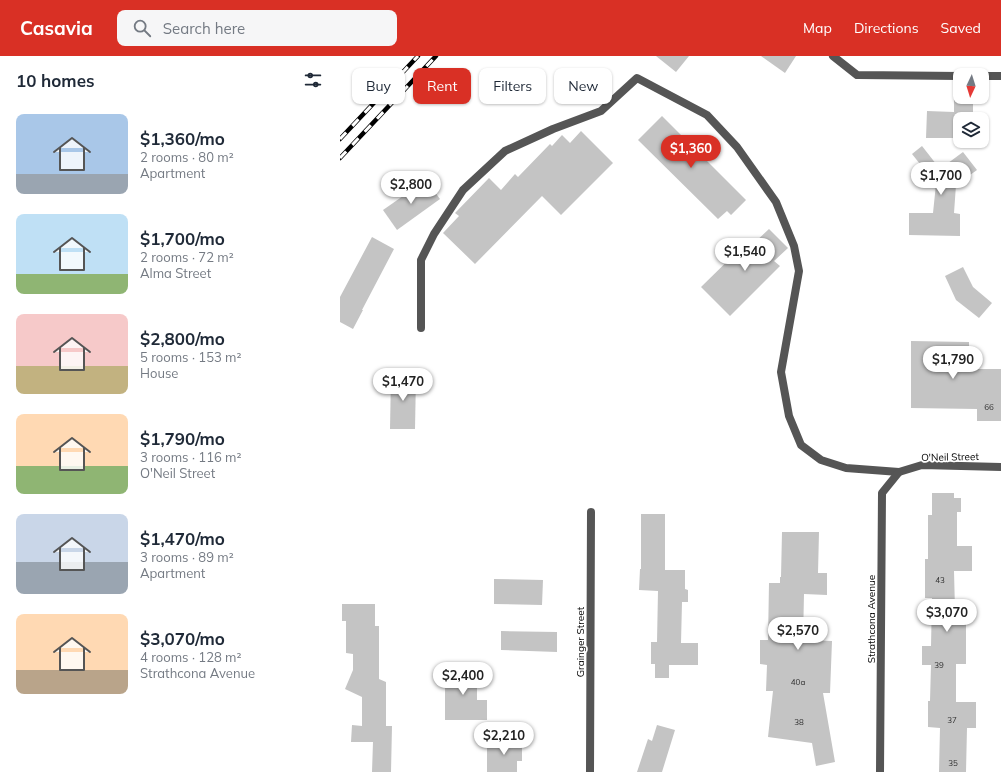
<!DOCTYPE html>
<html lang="en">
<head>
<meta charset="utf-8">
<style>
	body { margin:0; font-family:Mulish,sans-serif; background:#f6f6f7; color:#1f2937; height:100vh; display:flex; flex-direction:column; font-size:15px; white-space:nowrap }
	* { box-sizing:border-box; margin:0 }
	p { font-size:13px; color:#747a83 }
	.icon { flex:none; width:22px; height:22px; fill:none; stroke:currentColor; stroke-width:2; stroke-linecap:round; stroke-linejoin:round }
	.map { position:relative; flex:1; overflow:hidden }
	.details { display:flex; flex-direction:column; background:#fff; width:340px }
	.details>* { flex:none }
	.guide { position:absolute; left:12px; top:12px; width:380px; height:36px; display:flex; gap:8px }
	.needle { width:26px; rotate:184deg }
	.fabs { position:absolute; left:613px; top:12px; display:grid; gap:8px }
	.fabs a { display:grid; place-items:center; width:36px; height:36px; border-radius:8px; background:#fff; box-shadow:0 1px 3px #0004; font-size:20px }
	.price { position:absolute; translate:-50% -34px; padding:0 9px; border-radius:14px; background:#fff; color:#222; font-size:13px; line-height:26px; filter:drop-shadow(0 1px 2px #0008) }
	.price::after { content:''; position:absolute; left:50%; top:24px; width:12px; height:9px; margin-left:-6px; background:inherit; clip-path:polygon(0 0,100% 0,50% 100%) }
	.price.on { background:#d93025; color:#fff }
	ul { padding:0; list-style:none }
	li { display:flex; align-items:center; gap:12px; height:100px; padding:0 16px }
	li span { display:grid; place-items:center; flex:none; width:112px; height:80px; border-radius:8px; color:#555 }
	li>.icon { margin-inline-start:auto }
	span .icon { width:48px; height:48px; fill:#fffc; stroke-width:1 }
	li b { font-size:17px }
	h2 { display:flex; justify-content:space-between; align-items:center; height:48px; padding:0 16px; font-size:17px }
	.chip { padding:0 14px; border-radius:8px; background:#fff; box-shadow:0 1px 3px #0004; font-size:14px; line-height:36px }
	.chip.on { background:#d93025; color:#fff }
	header { display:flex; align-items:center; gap:24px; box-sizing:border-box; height:56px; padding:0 20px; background:#d93025; color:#fff }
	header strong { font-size:19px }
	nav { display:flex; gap:22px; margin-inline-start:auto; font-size:14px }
	.search { width:280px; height:36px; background:#f6f6f7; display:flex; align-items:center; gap:10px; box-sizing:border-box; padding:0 14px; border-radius:8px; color:#747a83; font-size:15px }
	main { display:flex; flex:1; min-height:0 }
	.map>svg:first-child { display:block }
	.building { fill:#c4c4c4 }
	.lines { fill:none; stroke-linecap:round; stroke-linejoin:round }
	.lane { stroke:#555; stroke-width:8 }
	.street { stroke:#555; stroke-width:8 }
	.rail-casing { stroke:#000; stroke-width:4.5 }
	.rail { stroke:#fff; stroke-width:3; stroke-dasharray:9; stroke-linecap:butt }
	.labels { text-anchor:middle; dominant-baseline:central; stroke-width:3.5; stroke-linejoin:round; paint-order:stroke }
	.number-label { font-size:8px; fill:#313131 }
	.street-label { font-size:10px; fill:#000; stroke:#fff }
</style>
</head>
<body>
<header>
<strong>Casavia</strong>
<div class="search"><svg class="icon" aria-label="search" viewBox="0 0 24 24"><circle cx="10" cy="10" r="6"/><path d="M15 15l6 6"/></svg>Search here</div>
<nav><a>Map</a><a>Directions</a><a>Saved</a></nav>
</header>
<main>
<section class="details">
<h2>10 homes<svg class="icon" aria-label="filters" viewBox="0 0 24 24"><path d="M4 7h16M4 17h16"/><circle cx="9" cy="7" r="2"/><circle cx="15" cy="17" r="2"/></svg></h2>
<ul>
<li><span style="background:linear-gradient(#a9c7e8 75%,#9aa5b1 0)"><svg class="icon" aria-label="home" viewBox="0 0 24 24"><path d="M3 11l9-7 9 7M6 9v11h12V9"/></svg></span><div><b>$1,360/mo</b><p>2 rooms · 80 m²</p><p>Apartment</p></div></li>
<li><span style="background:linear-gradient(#bfe0f5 75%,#8fb573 0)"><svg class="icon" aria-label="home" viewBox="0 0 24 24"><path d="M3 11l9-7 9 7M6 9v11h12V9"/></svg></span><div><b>$1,700/mo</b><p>2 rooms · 72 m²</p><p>Alma Street</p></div></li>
<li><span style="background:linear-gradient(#f6c9c9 65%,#c2b280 0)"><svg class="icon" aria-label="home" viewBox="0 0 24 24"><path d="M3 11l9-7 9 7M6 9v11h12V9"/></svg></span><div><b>$2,800/mo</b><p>5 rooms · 153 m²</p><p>House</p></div></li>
<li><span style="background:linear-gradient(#ffd9b3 65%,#8fb573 0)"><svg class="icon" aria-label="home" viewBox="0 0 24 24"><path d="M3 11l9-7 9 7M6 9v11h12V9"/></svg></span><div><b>$1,790/mo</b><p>3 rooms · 116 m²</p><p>O'Neil Street</p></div></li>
<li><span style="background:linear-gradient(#c9d6e8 60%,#9aa5b1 0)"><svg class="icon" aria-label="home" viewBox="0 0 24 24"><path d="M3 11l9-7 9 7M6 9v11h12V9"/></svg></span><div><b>$1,470/mo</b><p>3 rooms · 89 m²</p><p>Apartment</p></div></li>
<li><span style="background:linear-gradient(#ffd9b3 70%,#b9a48a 0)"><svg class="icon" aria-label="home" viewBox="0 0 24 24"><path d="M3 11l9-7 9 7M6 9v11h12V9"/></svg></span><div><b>$3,070/mo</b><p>4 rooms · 128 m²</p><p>Strathcona Avenue</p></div></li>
</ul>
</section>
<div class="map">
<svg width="661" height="716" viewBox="0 0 661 716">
	<rect width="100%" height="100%" fill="#fff"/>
	<!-- building -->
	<g class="building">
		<polygon points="316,0 349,0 336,16"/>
		<polygon points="421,0 456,0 445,17"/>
		<polygon points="614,41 633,41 633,63 620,63 620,82 586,82 587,55 614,56"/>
		<polygon points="322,60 406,144 391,159 387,155 378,163 298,84"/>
		<polygon points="241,75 273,107 221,159 202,140 135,208 103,177 119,160 115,157 149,122 161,134 175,118 178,121 210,88 212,90 222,79 230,87"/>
		<polygon points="582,90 600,113 623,96 637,114 616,129 614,157 620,158 620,180 569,179 569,157 593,157 596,128 572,98"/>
		<polygon points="86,124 100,143 57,174 43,154"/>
		<polygon points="429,173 448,192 434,205 440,210 390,260 361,231 411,182 415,186"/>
		<polygon points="32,181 54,193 22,254 23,254 13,273 0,266 0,241"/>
		<polygon points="623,211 633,231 652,247 639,262 616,244 605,220"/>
		<polygon points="571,285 629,286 629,313 661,313 661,365 637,365 637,353 571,352"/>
		<polygon points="51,319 76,320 75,373 50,373"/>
		<polygon points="592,437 614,437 614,442 621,442 621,456 617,456 617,490 632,490 632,515 614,515 615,554 626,554 626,608 616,608 616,646 636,646 636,672 627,672 626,716 599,716 600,672 588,671 588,645 590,645 591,609 582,609 582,590 591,590 592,542 585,542 585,503 588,503 588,459 592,459"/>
		<polygon points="301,458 325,458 325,514 345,514 345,533 348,534 348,546 342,546 341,587 358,587 358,609 329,609 329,622 315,622 315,608 311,608 311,586 317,586 318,535 299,534 300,513 301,513"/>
		<polygon points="442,476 479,476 478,517 487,517 487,539 464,538 463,584 492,585 490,637 483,637 495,706 476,710 472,687 428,681 433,635 426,635 427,609 420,608 420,584 428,584 429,527 440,527 440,521 441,521"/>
		<polygon points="154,523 203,524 202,549 154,548"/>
		<polygon points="2,548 35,548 35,570 39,570 39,623 46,626 46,670 52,670 51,716 32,716 33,686 11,686 12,669 22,670 22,641 5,633 13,614 13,598 6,597 6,565 2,565"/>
		<polygon points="161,575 217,576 217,596 161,594"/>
		<polygon points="105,612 137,612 137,644 147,644 147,664 105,664"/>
		<polygon points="317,669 335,674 322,716 297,716 308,683 312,685"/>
		<polygon points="147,685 182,685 182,705 177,705 177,716 147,716"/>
	</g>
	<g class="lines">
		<!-- lane -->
		<polyline class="lane" points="81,272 81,204 94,178 123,134 165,95 213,73 261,55 297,22 367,59 397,91 436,146 454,190 459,215 441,316 449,360 461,389 481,404 506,412 559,416"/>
		<!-- street -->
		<g class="street">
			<polyline points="493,0 517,19 620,20"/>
			<polyline points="642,20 661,20"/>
			<polyline points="250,716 251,456"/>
			<polyline points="540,716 542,437 559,416 582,409 661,411"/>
		</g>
		<!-- rail casing -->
		<g class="rail-casing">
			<g id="rail">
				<polyline points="0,83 78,0"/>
				<polyline points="0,102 96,0"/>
			</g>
		</g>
		<!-- rail -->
		<use href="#rail" class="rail"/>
	</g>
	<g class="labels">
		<!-- number labels -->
		<g class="number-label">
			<text x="649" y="351">66</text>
			<text x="600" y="524">43</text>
			<text x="599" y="609">39</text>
			<text x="458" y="626">40a</text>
			<text x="612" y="664">37</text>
			<text x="459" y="666">38</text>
			<text x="613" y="707">35</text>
		</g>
		<!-- street labels -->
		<g class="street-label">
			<text transform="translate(610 401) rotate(-1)">O'Neil Street</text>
			<text transform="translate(531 563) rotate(-90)">Strathcona Avenue</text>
			<text transform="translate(240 586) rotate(-90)">Grainger Street</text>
		</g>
	</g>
</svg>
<div class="fabs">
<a><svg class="needle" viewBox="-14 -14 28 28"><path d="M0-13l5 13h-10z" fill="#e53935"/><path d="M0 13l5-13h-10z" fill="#747a83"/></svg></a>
<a><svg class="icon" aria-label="layers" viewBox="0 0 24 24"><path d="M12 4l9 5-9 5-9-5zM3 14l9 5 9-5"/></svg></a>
</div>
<b class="price on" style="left:351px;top:113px">$1,360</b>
<b class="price" style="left:601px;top:140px">$1,700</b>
<b class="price" style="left:71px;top:149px">$2,800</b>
<b class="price" style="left:405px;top:216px">$1,540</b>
<b class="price" style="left:613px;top:324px">$1,790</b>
<b class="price" style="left:63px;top:346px">$1,470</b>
<b class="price" style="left:607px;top:577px">$3,070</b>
<b class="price" style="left:458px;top:595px">$2,570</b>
<b class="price" style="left:123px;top:640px">$2,400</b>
<b class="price" style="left:164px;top:700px">$2,210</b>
<div class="guide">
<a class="chip">Buy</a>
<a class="chip on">Rent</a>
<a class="chip">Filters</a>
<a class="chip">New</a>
</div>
</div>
</main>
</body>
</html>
